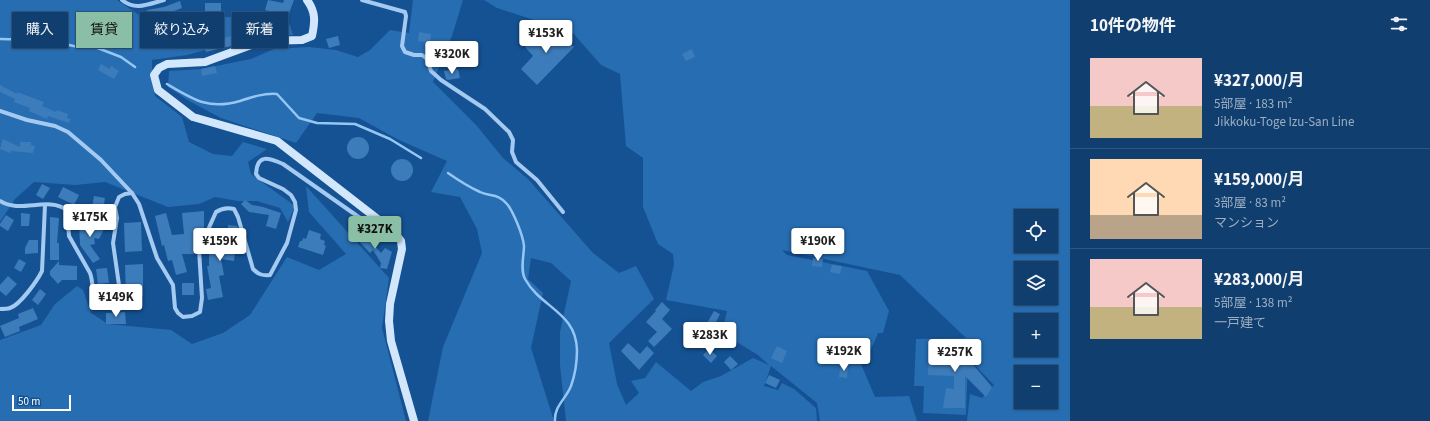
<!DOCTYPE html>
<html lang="ja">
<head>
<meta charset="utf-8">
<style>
	body { margin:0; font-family:"Source Sans 3","Noto Sans JP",sans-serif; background:#1e4976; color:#f1f3f6; height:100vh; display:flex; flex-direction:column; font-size:15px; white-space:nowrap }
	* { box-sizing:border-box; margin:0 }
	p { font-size:13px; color:#9caec2 }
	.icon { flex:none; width:22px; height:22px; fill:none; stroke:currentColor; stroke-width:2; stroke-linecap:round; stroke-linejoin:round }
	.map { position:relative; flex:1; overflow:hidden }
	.sheet { display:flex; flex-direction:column; background:#103e6e; width:360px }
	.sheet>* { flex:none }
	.banner { position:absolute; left:12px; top:12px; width:380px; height:36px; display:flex; gap:8px }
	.buttons { position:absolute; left:1014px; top:209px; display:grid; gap:8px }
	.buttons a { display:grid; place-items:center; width:44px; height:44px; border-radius:0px; background:#103e6e; box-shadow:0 1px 3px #0004,0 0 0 1px #305781; font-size:20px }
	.scale { position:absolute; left:12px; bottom:10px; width:59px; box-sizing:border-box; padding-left:4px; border:2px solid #fff; border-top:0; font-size:11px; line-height:14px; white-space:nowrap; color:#fff; -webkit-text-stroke:3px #155293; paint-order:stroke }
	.price { position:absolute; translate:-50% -34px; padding:0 9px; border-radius:4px; background:#fff; color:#222; font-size:13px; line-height:26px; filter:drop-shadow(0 1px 2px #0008) }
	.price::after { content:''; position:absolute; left:50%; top:24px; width:12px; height:9px; margin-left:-6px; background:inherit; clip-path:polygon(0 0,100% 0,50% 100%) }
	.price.current { background:#8abfa5; color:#111 }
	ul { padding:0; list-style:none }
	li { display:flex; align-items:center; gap:12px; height:100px; padding:0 20px }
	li+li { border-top:1px solid #305781 }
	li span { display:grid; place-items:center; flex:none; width:112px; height:80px; border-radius:0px; color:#555 }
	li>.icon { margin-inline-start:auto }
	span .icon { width:48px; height:48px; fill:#fffc; stroke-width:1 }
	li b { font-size:17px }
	h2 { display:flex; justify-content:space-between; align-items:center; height:48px; padding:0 20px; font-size:17px }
	.chip { padding:0 14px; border-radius:0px; background:#103e6e; box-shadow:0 1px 3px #0004,0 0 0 1px #305781; font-size:14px; line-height:36px }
	.chip.current { background:#8abfa5; color:#111 }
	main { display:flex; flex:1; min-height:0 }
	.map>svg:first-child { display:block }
	.green { fill:#276db2; fill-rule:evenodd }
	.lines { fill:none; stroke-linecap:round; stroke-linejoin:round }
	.stream { stroke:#96c6f4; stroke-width:2.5 }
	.building { fill:#3d7cbb }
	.minor { stroke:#a4caf1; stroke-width:4 }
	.secondary { stroke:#d2e6fc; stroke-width:8 }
</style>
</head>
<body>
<main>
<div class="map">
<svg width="1070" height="421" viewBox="0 0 1070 421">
	<rect width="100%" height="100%" fill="#155293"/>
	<!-- green -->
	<g class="green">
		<polygon points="0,0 117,0 142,17 145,27 185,19 229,17 268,11 280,20 290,25 293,35 260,35 187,55 152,60 152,78 155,96 182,117 189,142 213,154 232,156 243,142 267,149 248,162 251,174 295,206 288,222 280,208 257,201 238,201 215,197 199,204 168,207 105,182 75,185 34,182 15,199 0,222"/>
		<path d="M 413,0 L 463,0 L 452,36 L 433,82 L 477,126 L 503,158 L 528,179 L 593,253 L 619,273 L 636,266 L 654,299 L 609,343 L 617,384 L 626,405 L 639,393 L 631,381 L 645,378 L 656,362 L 691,391 L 703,382 L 721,376 L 753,358 L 769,365 L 758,355 L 722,333 L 727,311 L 666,300 L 674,264 L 673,254 L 658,244 L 643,207 L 643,158 L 626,146 L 620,74 L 601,65 L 573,33 L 497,8 L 484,0 L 1070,0 L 1070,421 L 967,421 L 970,394 L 982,398 L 994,385 L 968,358 L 966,415 L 923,413 L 924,386 L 914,386 L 916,339 L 966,338 L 900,275 L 782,250 L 787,255 L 867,271 L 889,311 L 883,333 L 878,333 L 873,345 L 861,364 L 875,397 L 909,396 L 917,421 L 820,421 L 817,403 L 771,366 L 764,386 L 778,390 L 782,383 L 794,389 L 816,408 L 817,421 L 566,421 L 560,365 L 560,332 L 571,281 L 551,263 L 531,258 L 528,279 L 543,293 L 531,348 L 554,421 L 428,421 L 443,347 L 482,253 L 477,229 L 460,197 L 431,192 L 447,161 L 399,140 L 359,118 L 317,113 L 296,143 L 221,118 L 191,102 L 168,87 L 169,71 L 201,69 L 251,59 L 274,49 L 309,47 L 336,50 L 358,57 L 370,50 L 390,30 L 409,33 ZM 1021,216 L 1051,216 L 1051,246 L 1021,246 ZM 1021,268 L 1051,268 L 1051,298 L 1021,298 ZM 1021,320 L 1051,320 L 1051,350 L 1021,350 ZM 1021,372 L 1051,372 L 1051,402 L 1021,402 Z"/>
		<polygon points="306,186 389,278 382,328 406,421 0,421 0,340 41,325 55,304 77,286 83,290 91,313 108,324 171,330 192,344 223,333 250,315 287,257 319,270 346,254 309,212"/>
	</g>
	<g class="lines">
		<!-- stream -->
		<g class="stream">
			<polyline points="0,39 37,40 56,42 78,47 95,47 121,57 135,67"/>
			<path d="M 167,84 C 194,100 209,110 240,101 C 252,97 264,93 277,94 L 299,118 L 317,123 L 355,124 L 390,139 L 421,158"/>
			<path d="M 448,173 C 458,180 469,187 480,192 C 490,197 498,193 507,204 C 513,211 523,235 524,246 C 524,255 520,270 525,279 C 541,308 576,312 577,350 C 577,362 575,375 571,386 C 566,399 554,406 555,421"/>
		</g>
	</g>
	<!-- building -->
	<g class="building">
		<polygon points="268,0 283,3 284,0 294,0 285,24 276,21 278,14 265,10"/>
		<polygon points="180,1 182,8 174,11 175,14 150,22 147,10 164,7"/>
		<rect x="205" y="3" width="16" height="8"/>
		<polygon points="545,28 552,33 555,30 574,47 537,85 521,69 533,56 525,47"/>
		<polygon points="419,32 431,34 430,43 418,41"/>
		<polygon points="232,36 235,45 206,52 203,43"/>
		<polygon points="338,36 340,45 329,48 326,39"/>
		<polygon points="692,49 695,57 686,61 682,54"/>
		<polygon points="101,64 110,69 111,66 119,71 114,79 98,70"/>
		<polygon points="215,66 217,73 202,76 201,69"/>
		<polygon points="458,69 460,78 448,80 446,79 444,71"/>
		<polygon points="0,85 17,94 17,92 44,102 42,106 56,112 57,110 68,114 67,118 71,119 69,123 48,116 47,119 29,111 30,108 14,102 15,99 0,92"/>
		<circle cx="358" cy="148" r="11"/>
		<polygon points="3,139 20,147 20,142 31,142 31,145 35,146 33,153 11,151 10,153 0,149"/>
		<circle cx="402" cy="170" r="11"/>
		<polygon points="42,184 50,188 43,199 36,195"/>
		<polygon points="63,187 79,195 74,205 58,197"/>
		<polygon points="94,196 105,198 102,216 91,214"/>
		<polygon points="245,200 252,205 263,207 281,213 276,229 266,226 269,215 249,212 241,204"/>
		<polygon points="204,211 204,230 198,244 194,244 194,254 182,254 187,272 176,275 172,260 168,261 164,245 162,246 155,216 166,213 172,235 184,234 182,213"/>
		<polygon points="21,213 30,214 29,226 21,226"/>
		<polygon points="6,215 14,220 8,231 0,226 0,224"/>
		<polygon points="50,217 59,218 57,243 59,243 59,260 50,260"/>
		<polygon points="90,218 104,229 99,239 94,238 95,244 90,245 100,259 93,263 80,245 79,222 89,222"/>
		<polygon points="141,222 142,251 125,252 124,223"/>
		<polygon points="228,225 237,226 238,229 234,261 221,259 224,275 219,276 223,297 208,300 206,289 211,288 207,266 209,266 209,243 227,243"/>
		<polygon points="309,230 321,234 320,239 325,241 324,245 326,246 323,255 298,247 300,241 302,241 303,238 306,239"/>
		<polygon points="361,230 381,253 385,248 392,252 387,269 380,268 381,263 373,250 370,253 354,236"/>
		<polygon points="29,240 38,240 38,253 25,254 25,248"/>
		<polygon points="813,258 823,259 822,267 812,266"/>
		<polygon points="19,259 26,263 21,272 14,268"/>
		<polygon points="59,261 59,265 77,266 77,280 62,280 58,284 50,275 50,271"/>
		<polygon points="143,264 143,296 126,297 125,265"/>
		<polygon points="832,265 842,266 840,274 830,272"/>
		<polygon points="107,268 109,283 98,284 96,269"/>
		<polygon points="8,276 17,284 6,296 0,291 0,285"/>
		<rect x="182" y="283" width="12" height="12"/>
		<polygon points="40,289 46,294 38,305 32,300"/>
		<polygon points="662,302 670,310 662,319 672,329 654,347 648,341 657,332 646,322 656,311 655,310"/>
		<polygon points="33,308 38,319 19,327 20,331 5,337 0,326 19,318 18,314"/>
		<polygon points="714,311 720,314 715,324 713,324 706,335 702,332"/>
		<polygon points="125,312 126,324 106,324 106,313"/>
		<polygon points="628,343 640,354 647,346 654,353 639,370 621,351"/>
		<polygon points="929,344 960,344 961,350 992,387 986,397 965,376 965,408 943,408 946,388 954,389 954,376 928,375"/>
		<polygon points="777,346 787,351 782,363 771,358"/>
		<polygon points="709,349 717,356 711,363 703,355"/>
		<polygon points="730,356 738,364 731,370 724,362"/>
		<polygon points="840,366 848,367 847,378 839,377"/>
		<polygon points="769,375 780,380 776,388 765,383"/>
	</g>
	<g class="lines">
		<!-- minor -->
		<g class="minor">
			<path d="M 122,0 C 135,11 149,4 164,0"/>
			<polyline points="362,0 405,12 406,16 402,46 405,52 414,55 422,55 426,58 429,64 431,71 441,80 485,109 509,132 513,140 512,152 516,162 537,180 563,212"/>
			<path d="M 0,111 L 27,120 L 55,126 L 68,132 L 101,160 L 132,193 L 139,204 L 157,258 L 173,285 L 175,308 L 178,313 L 183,317 L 192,316 L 200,312 L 202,298 L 199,250 L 216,212 C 222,208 227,207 234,209 L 238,217 L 253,269 C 258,274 262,276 270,275 L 287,243 L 296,210 L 295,202 L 291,195 L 283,189 L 259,178 L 256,174 C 257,153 269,158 283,164 L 373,227 L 383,231 L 391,231"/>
			<path d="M 0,201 C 20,214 48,196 67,210 L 69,236 L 90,273 C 95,286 89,306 109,304 L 120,292 L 113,243 L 117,218 L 115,207 L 119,197 L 125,194 L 132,193"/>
			<path d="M 0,309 C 3,309 7,309 10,308 C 20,305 37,281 42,271 L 45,205"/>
		</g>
		<!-- secondary -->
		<path class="secondary" d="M 307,0 C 316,12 315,22 312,36 L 302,40 L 262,41 L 205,62 L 167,64 L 159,68 L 154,75 L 158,90 L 193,117 L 277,141 L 393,231 L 401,241 L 402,249 L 390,304 L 389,321 L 391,341 L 414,421"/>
	</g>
</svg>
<div class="buttons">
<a><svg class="icon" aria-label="locate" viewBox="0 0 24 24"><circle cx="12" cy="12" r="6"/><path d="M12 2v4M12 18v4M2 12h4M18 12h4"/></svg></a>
<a><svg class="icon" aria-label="layers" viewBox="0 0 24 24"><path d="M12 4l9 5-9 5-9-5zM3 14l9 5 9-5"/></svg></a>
<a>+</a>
<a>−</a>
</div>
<div class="scale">50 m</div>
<b class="price" style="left:546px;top:54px">¥153K</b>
<b class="price" style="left:452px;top:75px">¥320K</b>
<b class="price" style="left:90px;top:238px">¥175K</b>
<b class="price current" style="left:375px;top:250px">¥327K</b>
<b class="price" style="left:220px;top:262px">¥159K</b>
<b class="price" style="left:818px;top:262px">¥190K</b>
<b class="price" style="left:116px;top:318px">¥149K</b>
<b class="price" style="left:710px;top:356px">¥283K</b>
<b class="price" style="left:844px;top:372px">¥192K</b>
<b class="price" style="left:955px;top:373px">¥257K</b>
<div class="banner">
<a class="chip">購入</a>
<a class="chip current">賃貸</a>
<a class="chip">絞り込み</a>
<a class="chip">新着</a>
</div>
</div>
<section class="sheet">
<h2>10件の物件<svg class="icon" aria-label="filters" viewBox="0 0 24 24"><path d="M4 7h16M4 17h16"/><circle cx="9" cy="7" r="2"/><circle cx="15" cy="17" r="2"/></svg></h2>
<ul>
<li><span style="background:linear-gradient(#f6c9c9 60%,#c2b280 0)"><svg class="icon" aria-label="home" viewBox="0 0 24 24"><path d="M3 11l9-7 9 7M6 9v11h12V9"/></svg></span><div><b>¥327,000/月</b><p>5部屋 · 183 m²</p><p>Jikkoku-Toge Izu-San Line</p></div></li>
<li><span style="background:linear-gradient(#ffd9b3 70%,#b9a48a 0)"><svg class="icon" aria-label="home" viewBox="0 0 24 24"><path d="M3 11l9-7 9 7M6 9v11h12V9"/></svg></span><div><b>¥159,000/月</b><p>3部屋 · 83 m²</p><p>マンション</p></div></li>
<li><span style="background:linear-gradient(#f6c9c9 60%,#c2b280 0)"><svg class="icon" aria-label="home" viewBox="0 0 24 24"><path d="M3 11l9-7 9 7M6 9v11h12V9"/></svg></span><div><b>¥283,000/月</b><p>5部屋 · 138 m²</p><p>一戸建て</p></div></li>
</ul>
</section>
</main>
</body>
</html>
